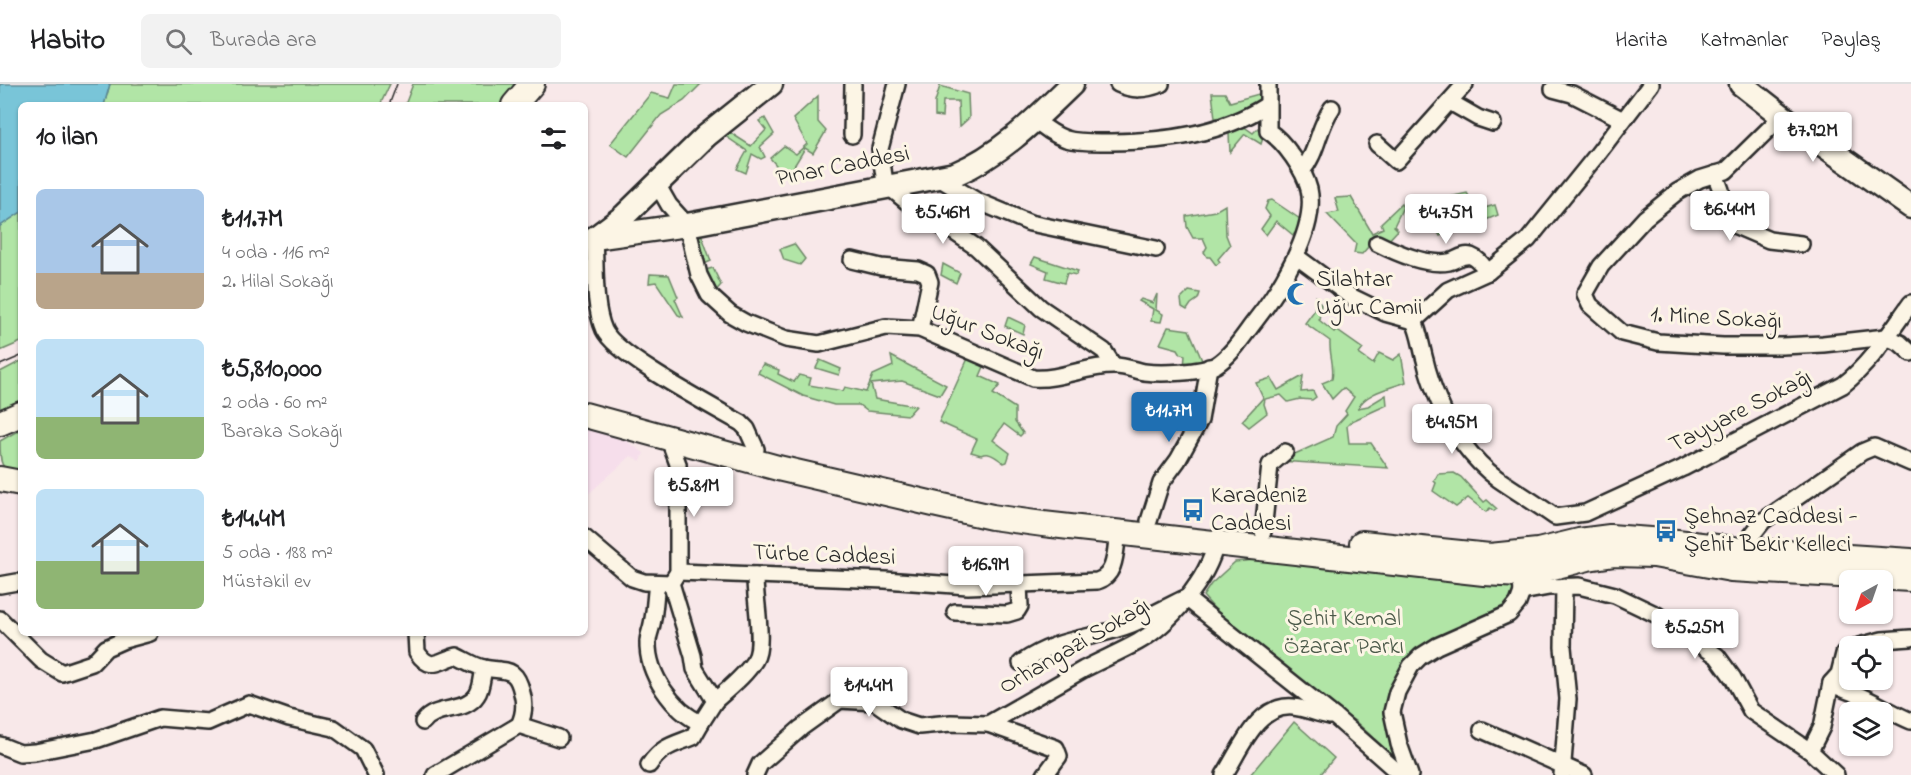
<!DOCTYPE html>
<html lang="tr">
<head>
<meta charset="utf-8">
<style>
	body { margin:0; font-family:"Indie Flower",sans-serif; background:#f2f2f2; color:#202124; height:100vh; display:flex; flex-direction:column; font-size:22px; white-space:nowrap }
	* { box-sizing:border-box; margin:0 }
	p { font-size:20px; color:#757577 }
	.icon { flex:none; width:33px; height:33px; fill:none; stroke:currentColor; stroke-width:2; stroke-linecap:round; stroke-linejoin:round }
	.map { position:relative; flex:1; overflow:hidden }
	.details { position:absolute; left:18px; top:18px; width:570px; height:534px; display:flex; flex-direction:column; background:#fff; border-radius:9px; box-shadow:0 2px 4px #0004 }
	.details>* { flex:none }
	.needle { width:39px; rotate:220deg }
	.tools { position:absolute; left:1839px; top:486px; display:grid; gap:12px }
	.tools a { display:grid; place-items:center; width:54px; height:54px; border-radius:9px; background:#fff; box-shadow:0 2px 4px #0004; font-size:30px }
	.price { position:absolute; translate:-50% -51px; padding:0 14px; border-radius:6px; background:#fff; color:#222; font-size:20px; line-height:39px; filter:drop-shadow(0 2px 3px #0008) }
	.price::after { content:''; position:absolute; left:50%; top:36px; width:18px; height:14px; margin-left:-9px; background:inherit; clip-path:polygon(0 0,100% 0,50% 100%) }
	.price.active { background:#1f6fb2; color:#fff }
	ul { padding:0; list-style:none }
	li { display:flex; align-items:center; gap:18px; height:150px; padding:0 18px }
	li span { display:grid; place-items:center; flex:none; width:168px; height:120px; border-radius:9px; color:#555 }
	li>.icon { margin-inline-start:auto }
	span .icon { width:72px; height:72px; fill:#fffc; stroke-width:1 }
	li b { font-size:26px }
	h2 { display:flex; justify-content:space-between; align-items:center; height:72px; padding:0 18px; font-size:26px }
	header { display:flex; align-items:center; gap:36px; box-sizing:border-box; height:84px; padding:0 30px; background:#fff; border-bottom:2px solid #e0e0e0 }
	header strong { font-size:28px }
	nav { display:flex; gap:33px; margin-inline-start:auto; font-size:21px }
	.search { width:420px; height:54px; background:#f2f2f2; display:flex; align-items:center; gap:15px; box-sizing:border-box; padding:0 21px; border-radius:9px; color:#757577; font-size:22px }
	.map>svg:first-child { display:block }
	.built { fill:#f6deeb }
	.green { fill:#b1e5a6; stroke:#6e8868; stroke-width:1.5 }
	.water { fill:#79c5d8; stroke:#5a8793; stroke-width:1.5 }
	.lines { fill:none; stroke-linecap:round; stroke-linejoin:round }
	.minor-casing { stroke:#2b2b2b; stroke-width:20 }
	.secondary-casing { stroke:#2b2b2b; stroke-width:27 }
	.primary-casing { stroke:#2b2b2b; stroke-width:28 }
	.minor { stroke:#fcf5e5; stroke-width:15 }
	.secondary { stroke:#fcf5e5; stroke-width:22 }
	.primary { stroke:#fcf5e5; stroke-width:24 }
	.tram { stroke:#2b2b2b; stroke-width:1.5 }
	.labels { text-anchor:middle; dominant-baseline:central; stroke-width:6; stroke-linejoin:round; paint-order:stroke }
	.street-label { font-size:24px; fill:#2b2b2b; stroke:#fcf5e5 }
	.poi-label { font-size:24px; fill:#2b2b2b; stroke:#fcf5e5; text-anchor:start }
	.park-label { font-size:24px; fill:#4c5a4a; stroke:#fcf5e5 }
</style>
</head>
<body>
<header>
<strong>Habito</strong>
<div class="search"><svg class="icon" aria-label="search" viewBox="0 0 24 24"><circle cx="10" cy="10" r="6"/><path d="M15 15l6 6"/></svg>Burada ara</div>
<nav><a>Harita</a><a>Katmanlar</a><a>Paylaş</a></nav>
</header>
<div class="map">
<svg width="1911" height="691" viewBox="0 0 1911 691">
	<rect width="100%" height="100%" fill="#f8e8e9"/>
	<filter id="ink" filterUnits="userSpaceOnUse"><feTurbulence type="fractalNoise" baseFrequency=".0167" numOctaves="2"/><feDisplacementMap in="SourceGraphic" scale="12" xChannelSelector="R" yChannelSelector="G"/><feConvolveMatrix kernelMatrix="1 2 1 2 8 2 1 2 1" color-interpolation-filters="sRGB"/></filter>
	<g filter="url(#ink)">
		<!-- built -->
		<polygon class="built" points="585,342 616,350 644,369 641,377 631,372 585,413"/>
		<!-- green -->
		<g class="green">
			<polygon points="110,0 390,0 380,21 104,21"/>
			<polygon points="413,0 523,0 503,21 405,21"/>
			<polygon points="676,0 701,0 684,17 661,31 628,73 610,60 651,9 670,14"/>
			<polygon points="940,2 968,10 969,34 959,43 958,17 943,17 942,33 935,32 935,18"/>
			<polygon points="1212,9 1225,9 1230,18 1262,9 1257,23 1226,37 1215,34"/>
			<polygon points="818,12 818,38 826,47 813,69 805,64 788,92 775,87 776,81 770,74 784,62 796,70 807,60 793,35"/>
			<polygon points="765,34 774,50 760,63 765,73 761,75 752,70 746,89 737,85 747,67 721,49 726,46 751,62 766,46 759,37"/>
			<polygon points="1263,39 1266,44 1261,60 1245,50 1230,68 1229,50 1240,40 1253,49"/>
			<polygon points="1467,109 1477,126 1495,121 1498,131 1481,138 1476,135 1440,152 1432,136 1451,130 1449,113"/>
			<polygon points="1351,113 1372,149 1383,144 1381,139 1401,120 1403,123 1394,142 1398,146 1386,159 1375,155 1362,170 1354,169 1356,160 1327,130 1339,128 1335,114"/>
			<polygon points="1272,116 1300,135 1299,145 1293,151 1276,137 1266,151 1261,145 1270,132 1265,125 1268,117"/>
			<polygon points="1225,121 1226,151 1230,161 1218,175 1220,178 1216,181 1210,173 1207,173 1204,168 1207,163 1203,154 1193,154 1187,143 1186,132 1215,127"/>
			<polygon points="21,128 21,258 0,267 0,142"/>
			<polygon points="697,151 702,152 711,177 702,181"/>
			<polygon points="794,160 805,175 800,181 784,176 780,165"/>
			<polygon points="1035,173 1078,187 1076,191 1067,189 1064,199 1046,194 1048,187 1031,180"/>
			<polygon points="943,180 960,189 956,199 941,191"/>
			<polygon points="713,184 721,201 714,209 702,187"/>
			<polygon points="650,190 669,191 678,213 675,215 683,233 678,231 656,198 649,199"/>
			<polygon points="1189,207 1200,209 1198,215 1191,220 1187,226 1182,223 1181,215"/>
			<polygon points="1157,210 1156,226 1163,230 1161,238 1151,237 1153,225 1139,217 1141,215 1153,219"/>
			<path d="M 1316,213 L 1321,221 L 1319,236 L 1334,248 L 1336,246 L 1363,265 L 1359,270 L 1373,280 L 1379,269 L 1393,276 L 1401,270 L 1406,298 C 1391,304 1366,308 1358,324 L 1368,322 L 1386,311 L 1387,321 L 1352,337 L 1347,342 L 1349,359 L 1371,359 L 1388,384 L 1279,377 L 1333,353 L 1336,342 L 1347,330 L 1345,327 L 1354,313 L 1343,304 L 1332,315 L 1322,299 L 1332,295 C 1335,282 1329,271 1330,257 L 1305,239 L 1314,227 Z"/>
			<polygon points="1008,233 1025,241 1023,250 1005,242"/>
			<polygon points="1168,243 1189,246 1204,281 1184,284 1185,271 1181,270 1178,265 1160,260"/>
			<path d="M 970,270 L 986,278 L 980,292 L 1000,301 L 993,310 L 1015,324 L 1015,338 L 1023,349 L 1020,352 L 1004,340 L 993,356 L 1010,369 L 1007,378 L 1004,379 C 996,374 990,367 981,371 L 971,368 L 977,355 L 939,338 Z"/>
			<polygon points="891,272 946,301 940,311 902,297 871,300 875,315 916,322 908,331 867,327 859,321 834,321 803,312 758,289 763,280 779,286 778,290 794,298 799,291 811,294 809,301 843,307 845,303 866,308 873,291 893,282"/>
			<polygon points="820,276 841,285 839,291 816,284"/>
			<polygon points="21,277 21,323 0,333 0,288"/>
			<polygon points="1303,292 1301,308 1313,307 1316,313 1312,316 1300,315 1288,318 1281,311 1265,315 1264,320 1267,329 1249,343 1242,337 1263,314 1256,299 1271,294 1278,306"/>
			<path d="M 21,345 L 21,395 C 0,382 0,383 0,357 Z"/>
			<polygon points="1454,389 1461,393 1484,418 1487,416 1497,425 1494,427 1490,424 1486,428 1468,414 1456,423 1433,407 1436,399 1434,397 1438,390"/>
			<polygon points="1254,476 1346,482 1517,499 1513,517 1425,561 1395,594 1386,632 1400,678 1355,637 1294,596 1229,541 1203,512 1211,500 1235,478"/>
			<polygon points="1294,638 1334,674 1320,691 1250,691"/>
		</g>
		<!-- water -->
		<polygon class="water" points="0,0 110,0 104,21 21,21 21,128 0,142"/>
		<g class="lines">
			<!-- minor casing -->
			<g class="minor-casing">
				<g id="minor">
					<polyline points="897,0 880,65 884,92 888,102 930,137 954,148 976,163 1041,224 1104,267 1113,281"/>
					<path d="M 1118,0 C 1133,7 1145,6 1161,0"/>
					<polyline points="1553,5 1572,10 1623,36"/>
					<polyline points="1450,18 1478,34 1493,39"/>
					<polyline points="1782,32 1726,87 1700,95 1677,108 1645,134 1601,182 1585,210 1590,221 1622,249 1658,258 1723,262 1782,262 1823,260 1886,253 1900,259 1911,269"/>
					<path d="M 1035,36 C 1045,44 1054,51 1066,55 C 1080,59 1098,58 1112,58 C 1166,57 1220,51 1267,21"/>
					<polyline points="852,51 853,0"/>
					<polyline points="1377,60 1396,77 1465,0"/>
					<path d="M 1302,87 C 1318,68 1318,43 1332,24"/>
					<polyline points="1715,90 1721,106 1721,123 1734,141 1769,156 1801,160"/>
					<polyline points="935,92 977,117 1030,139 1156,165"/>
					<path d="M 657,100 L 669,121 L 687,141 L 699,191 L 709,211 L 730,230 L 746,239 L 786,255 L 819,260 L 886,243 L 920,245 L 1033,294 C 1060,296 1085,282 1113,282 C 1123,281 1134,286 1144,288 C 1160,290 1202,289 1216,281 C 1232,271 1244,251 1255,237 C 1279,207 1318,145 1309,105 C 1306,93 1300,83 1293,73 C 1286,63 1279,54 1268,47 L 1268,0"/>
					<path d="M 594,154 C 596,181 593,221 604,246 C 616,272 712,322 741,339 L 747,345 L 756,365"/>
					<path d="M 1377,159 C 1397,169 1426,182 1449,178 C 1457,176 1462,170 1471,172 C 1479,175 1483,182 1488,188"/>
					<polyline points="1297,173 1350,212 1385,229 1414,237"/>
					<polyline points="852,176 881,183 918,186 927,190 930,198 920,245"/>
					<path d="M 1414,237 C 1420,250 1421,262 1425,276 C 1428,289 1433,303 1438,315 C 1450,345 1472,376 1498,395 C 1517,408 1537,420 1555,433 L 1585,429 L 1683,384 L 1843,301 C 1871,279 1890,248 1911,219"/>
					<polyline points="1414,237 1448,206 1488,188 1528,156 1596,72 1651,0"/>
					<polyline points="1149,437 1161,399 1178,376 1200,336 1209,283"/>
					<polyline points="1263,448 1270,381 1285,368"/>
					<polyline points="585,454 632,494 644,498 671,499 678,488 678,380 671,361 664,353"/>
					<polyline points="1740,466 1763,437 1862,368 1874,363 1911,379"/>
					<path d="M 678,488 L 885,496 L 968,502 L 1097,497 C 1117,491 1115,466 1118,448"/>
					<path d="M 657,499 C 655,513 655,527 652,540 C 651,546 648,552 648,558 C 647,590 673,627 701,639 L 715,617 L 695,585 L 693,572 L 671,499"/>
					<polyline points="0,501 17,498 21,499"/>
					<polyline points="1522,508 1549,503 1579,502 1615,511 1657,531 1717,572 1733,594 1751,627 1810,667 1836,691"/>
					<polyline points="1186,514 1334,632 1401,691"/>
					<polyline points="955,528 1007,530 1017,527 1020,522 1019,500"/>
					<polyline points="0,535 41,576 62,589 92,579 106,564 124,556 150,549"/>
					<path d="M 416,549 L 417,568 C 431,589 439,576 457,572 C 466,576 474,582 484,584 C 506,588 516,582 522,609 C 525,620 524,631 519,641 L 435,691"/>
					<polyline points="1859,562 1882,556 1911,554"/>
					<path d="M 1021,579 C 1060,552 1092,556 1132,540 C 1149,533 1166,523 1183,515"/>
					<path d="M 1831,599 C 1843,606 1855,609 1867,615 C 1882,622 1896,631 1911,637"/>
					<path d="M 715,617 C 729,604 745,592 755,576 C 765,561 754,512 755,491"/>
					<path d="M 423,638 C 436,620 465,630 477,611 C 482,604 482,592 484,584"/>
					<polyline points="519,641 559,654"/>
					<polyline points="1482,646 1584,691"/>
					<polyline points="0,661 20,669 35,668 96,656 160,634 208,638 249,620 289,634 334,644 363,665 376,691"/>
					<polyline points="1810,667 1822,643 1831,599 1839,590 1844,570 1850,567"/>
					<path d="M 649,681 C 662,662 673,661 693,653 L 701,639"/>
					<polyline points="755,691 760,680 801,644 840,616 875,618 901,636 919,642 951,639 988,640"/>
					<path d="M 1045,691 L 1059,672 L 1056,664 L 988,640 C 1020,622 1052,603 1084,585 C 1101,576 1120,568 1138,558 C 1170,540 1208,495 1216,459"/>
					<path d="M 1224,691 C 1241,665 1257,620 1293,623 C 1305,624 1317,630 1330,632"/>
					<polyline points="1410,691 1399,660 1392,628 1397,608 1411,582 1421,572 1437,562 1509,530 1518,519 1522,508 1521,497"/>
					<polyline points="1562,691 1568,615 1563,563 1564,502"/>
				</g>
			</g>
			<!-- secondary casing -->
			<g class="secondary-casing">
				<g id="secondary">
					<polyline points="1741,0 1782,32 1911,123"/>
					<polyline points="596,153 624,132 706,52 771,0"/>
					<path d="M 594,154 L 687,141 L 955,90 C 1001,71 1037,34 1072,0"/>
				</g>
			</g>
			<!-- primary casing -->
			<g class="primary-casing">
				<g id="primary">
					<polyline points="514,21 532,0"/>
					<polyline points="585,331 778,384 938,421 992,433 1043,440 1484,489 1521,491 1588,474 1615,470 1654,471 1731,485 1911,495"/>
					<polyline points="0,339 21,330"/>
					<polyline points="0,395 21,399"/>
					<polyline points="1362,459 1490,472 1538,467 1579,457 1610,453 1677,458 1740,466 1911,477"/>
				</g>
			</g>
			<!-- minor -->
			<use href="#minor" class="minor"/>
			<!-- secondary -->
			<use href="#secondary" class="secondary"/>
			<!-- primary -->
			<use href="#primary" class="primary"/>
			<!-- tram -->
			<g class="tram">
				<polyline points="389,21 397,0"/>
				<polyline points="0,281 21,272"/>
			</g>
		</g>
	</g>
	<!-- icons -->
	<defs>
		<g id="mosque-bare" transform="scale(1.8)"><path d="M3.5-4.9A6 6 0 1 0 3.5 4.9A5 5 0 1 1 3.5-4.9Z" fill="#1f6fb2" stroke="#fcf5e5" stroke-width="2.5" paint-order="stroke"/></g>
		<g id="bus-bare" transform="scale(1.8)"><path d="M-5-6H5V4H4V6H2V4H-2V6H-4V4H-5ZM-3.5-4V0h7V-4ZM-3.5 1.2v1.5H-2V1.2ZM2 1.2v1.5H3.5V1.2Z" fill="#1f6fb2" stroke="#fcf5e5" stroke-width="2.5" paint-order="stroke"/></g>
	</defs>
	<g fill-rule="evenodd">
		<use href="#mosque-bare" x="1298" y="210"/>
		<use href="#bus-bare" x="1193" y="426"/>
		<use href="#bus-bare" x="1666" y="447"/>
	</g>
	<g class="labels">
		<!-- street labels -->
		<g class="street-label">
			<text transform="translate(843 83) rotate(-11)">Pınar Caddesi</text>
			<text transform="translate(1716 235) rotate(3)">1. Mine Sokağı</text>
			<text transform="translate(987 249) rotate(21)">Uğur Sokağı</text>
			<text transform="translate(1741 328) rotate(-27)">Tayyare Sokağı</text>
			<text transform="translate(824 472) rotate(2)">Türbe Caddesi</text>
			<text transform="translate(1075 563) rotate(-30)">Orhangazi Sokağı</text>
		</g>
		<!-- poi labels -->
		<g class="poi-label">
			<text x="1316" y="196">Silahtar<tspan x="1316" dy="28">Uğur Camii</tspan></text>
			<text x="1211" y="412">Karadeniz<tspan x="1211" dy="28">Caddesi</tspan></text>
			<text x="1684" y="433">Şehnaz Caddesi -<tspan x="1684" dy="28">Şehit Bekir Kelleci</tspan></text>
		</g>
		<!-- park labels -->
		<g class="park-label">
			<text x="1344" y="535">Şehit Kemal<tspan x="1344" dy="28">Özarar Parkı</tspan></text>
		</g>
	</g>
</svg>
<div class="tools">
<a><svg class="needle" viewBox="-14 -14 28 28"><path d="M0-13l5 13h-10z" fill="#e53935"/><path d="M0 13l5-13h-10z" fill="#757577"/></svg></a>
<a><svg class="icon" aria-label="locate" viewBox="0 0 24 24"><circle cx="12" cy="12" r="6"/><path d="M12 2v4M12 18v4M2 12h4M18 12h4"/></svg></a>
<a><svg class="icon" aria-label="layers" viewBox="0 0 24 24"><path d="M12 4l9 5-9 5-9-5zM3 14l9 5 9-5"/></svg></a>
</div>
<b class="price" style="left:1813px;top:79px">₺7.92M</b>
<b class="price" style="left:1730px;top:158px">₺6.44M</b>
<b class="price" style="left:943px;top:161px">₺5.46M</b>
<b class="price" style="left:1446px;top:161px">₺4.75M</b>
<b class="price active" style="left:1169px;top:359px">₺11.7M</b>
<b class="price" style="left:1452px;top:371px">₺4.95M</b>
<b class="price" style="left:694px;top:434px">₺5.81M</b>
<b class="price" style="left:986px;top:513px">₺16.9M</b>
<b class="price" style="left:1695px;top:576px">₺5.25M</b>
<b class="price" style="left:869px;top:634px">₺14.4M</b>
<section class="details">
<h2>10 ilan<svg class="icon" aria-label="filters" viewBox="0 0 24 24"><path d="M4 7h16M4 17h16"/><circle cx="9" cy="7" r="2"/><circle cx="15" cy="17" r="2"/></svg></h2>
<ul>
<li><span style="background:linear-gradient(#a9c7e8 70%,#b9a48a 0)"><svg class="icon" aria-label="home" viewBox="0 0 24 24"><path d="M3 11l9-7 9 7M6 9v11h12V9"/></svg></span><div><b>₺11.7M</b><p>4 oda · 116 m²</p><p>2. Hilal Sokağı</p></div></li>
<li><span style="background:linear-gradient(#bfe0f5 65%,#8fb573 0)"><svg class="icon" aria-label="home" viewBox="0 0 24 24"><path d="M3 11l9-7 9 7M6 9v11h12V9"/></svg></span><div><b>₺5,810,000</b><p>2 oda · 60 m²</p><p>Baraka Sokağı</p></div></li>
<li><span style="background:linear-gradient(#bfe0f5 60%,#8fb573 0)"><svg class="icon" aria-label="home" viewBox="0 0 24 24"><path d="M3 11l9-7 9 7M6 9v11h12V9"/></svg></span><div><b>₺14.4M</b><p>5 oda · 188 m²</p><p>Müstakil ev</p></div></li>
</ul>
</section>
</div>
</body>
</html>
